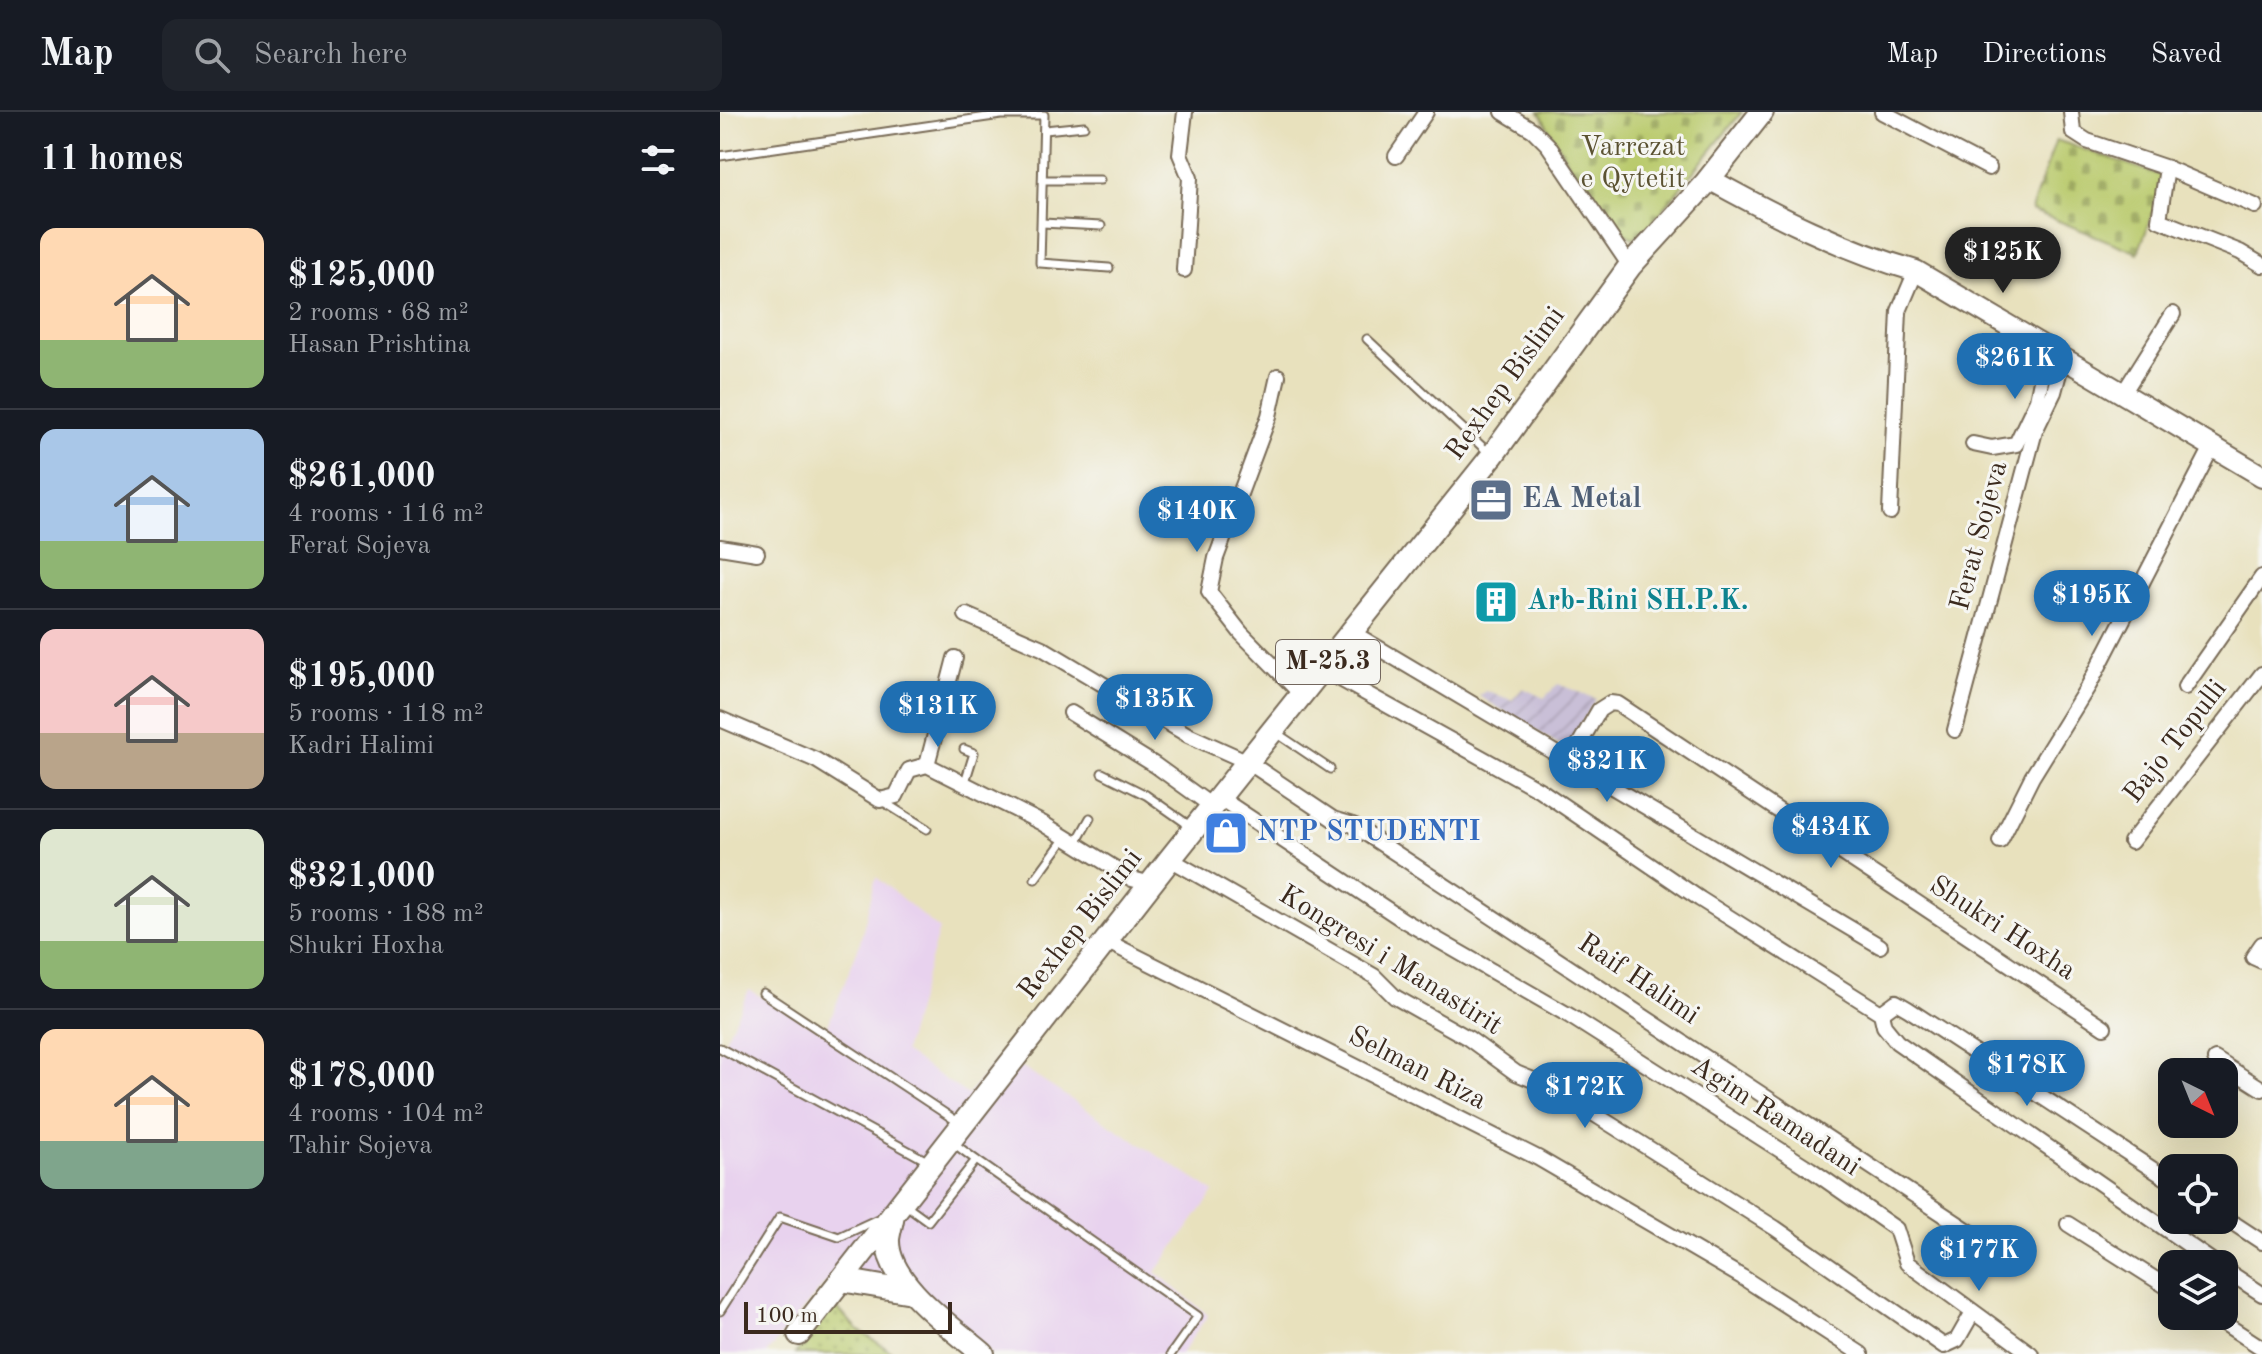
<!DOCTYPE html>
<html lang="en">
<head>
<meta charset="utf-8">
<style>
	body { margin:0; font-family:"Old Standard TT",serif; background:#20242c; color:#f1f3f6; height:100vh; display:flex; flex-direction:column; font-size:30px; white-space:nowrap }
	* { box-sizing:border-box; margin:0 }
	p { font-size:26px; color:#9ea1a6 }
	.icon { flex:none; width:44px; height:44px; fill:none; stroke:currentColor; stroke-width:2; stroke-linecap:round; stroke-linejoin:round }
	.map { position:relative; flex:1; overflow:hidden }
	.sheet { display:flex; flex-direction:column; background:#171b24; width:720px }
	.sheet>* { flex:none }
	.needle { width:52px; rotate:137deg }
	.controls { position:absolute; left:1438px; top:946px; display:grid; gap:16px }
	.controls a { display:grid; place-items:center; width:80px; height:80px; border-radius:16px; background:#171b24; box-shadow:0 8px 32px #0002; font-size:40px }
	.scale { position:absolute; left:24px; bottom:20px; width:208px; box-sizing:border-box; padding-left:8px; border:4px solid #3b2a1e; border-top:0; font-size:22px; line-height:28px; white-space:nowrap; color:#3b2a1e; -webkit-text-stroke:6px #f6f6f2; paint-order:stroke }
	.price { position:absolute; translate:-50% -68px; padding:0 18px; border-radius:28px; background:#1f6fb2; color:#fff; font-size:26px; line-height:52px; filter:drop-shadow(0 2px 4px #0008) }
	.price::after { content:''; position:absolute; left:50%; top:48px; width:24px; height:18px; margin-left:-12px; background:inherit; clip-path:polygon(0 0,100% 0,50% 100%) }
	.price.active { background:#222; color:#fff }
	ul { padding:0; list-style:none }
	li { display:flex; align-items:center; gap:24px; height:200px; padding:0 40px }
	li+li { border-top:2px solid #363941 }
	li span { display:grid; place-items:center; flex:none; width:224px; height:160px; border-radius:16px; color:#555 }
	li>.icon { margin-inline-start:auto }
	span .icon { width:96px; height:96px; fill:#fffc; stroke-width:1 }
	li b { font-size:34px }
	h2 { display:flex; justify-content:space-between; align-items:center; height:96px; padding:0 40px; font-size:34px }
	header { display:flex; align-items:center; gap:48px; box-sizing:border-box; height:112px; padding:0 40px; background:#171b24; border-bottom:2px solid #363941 }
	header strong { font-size:38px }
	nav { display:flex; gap:44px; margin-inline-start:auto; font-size:28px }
	.search { width:560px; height:72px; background:#20242c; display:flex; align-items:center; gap:20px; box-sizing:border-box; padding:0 28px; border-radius:16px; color:#9ea1a6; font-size:30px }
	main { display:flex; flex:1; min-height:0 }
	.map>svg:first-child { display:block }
	.built { fill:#e8d2ee }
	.industrial { fill:url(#industrial-furrows) }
	.green { fill:url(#green-dots); stroke:#7a7a46; stroke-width:2 }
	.cemetery { fill:url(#cemetery-stones); stroke:#7a7a46; stroke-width:2 }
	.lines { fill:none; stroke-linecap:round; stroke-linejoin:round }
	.lane-casing { stroke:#786a56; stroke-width:11 }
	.street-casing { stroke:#786a56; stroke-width:18 }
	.secondary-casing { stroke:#786a56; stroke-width:24 }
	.primary-casing { stroke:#786a56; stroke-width:26 }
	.lane { stroke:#fff; stroke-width:7 }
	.street { stroke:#fff; stroke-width:14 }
	.secondary { stroke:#fff; stroke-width:20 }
	.primary { stroke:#fff; stroke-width:22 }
	.labels { text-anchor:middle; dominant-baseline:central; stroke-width:6; stroke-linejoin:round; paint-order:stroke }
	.shield { fill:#f6f6f2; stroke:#73675e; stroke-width:2 }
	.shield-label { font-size:26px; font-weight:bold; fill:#3b2a1e }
	.park-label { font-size:28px; fill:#5b5232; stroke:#f6f6f2 }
	.street-label { font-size:28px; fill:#3b2a1e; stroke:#f6f6f2 }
	.service-label { font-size:28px; font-weight:bold; fill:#4e5e75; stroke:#f6f6f2; text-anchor:start }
	.culture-label { font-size:28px; font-weight:bold; fill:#0d838f; stroke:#f6f6f2; text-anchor:start }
	.shop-label { font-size:28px; font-weight:bold; fill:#366cbe; stroke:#f6f6f2; text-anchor:start }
</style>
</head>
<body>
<header>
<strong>Map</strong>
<div class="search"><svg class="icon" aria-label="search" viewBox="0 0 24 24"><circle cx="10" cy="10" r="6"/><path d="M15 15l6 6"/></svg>Search here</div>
<nav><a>Map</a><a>Directions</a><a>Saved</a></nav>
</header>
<main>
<section class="sheet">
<h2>11 homes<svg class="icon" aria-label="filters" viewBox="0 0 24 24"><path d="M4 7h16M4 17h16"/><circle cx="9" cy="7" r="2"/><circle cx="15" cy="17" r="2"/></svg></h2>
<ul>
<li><span style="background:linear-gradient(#ffd9b3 70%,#8fb573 0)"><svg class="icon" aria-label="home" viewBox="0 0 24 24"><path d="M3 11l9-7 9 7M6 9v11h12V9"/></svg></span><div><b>$125,000</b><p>2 rooms · 68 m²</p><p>Hasan Prishtina</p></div></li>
<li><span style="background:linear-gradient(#a9c7e8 70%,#8fb573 0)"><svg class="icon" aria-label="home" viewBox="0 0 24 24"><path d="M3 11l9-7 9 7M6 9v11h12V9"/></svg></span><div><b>$261,000</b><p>4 rooms · 116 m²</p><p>Ferat Sojeva</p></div></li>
<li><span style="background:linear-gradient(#f6c9c9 65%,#b9a48a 0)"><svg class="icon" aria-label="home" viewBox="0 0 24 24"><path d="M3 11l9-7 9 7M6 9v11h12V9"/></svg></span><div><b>$195,000</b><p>5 rooms · 118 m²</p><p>Kadri Halimi</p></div></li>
<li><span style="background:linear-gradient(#dfe7d0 70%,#8fb573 0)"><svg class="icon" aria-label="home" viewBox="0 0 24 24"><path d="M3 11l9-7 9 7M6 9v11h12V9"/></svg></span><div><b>$321,000</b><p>5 rooms · 188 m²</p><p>Shukri Hoxha</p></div></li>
<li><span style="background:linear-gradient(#ffd9b3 70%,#7fa58c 0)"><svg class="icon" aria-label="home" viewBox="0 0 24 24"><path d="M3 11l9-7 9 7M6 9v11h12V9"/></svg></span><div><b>$178,000</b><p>4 rooms · 104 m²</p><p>Tahir Sojeva</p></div></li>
</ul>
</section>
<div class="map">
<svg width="1542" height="1242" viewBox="0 0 1542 1242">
	<defs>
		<pattern id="industrial-furrows" width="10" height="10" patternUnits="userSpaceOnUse" patternTransform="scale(2)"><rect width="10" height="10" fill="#c9bfd7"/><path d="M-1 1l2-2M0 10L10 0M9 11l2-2" fill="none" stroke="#aea4b8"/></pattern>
		<pattern id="green-dots" width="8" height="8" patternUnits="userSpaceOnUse" patternTransform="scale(2)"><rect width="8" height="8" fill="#baca6d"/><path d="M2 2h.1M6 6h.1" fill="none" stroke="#98a459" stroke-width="1.8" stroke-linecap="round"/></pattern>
		<pattern id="cemetery-stones" width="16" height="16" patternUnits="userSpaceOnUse" patternTransform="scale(2)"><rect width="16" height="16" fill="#baca6d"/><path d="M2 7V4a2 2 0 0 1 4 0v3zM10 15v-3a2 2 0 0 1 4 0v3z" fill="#98a459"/></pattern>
	</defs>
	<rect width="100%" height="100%" fill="#f6f6f2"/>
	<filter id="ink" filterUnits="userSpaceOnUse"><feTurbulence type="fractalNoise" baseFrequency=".0125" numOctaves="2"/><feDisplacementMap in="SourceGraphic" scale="16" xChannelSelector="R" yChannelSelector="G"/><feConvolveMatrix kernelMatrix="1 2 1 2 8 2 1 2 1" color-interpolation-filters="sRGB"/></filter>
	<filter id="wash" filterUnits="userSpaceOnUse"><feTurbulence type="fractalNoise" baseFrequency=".006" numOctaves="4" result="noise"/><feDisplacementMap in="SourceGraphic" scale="32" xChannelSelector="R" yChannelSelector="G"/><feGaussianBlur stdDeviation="1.8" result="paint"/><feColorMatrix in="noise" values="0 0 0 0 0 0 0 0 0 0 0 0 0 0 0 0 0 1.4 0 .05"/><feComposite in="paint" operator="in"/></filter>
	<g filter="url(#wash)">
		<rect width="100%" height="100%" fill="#e8e1bd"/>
		<!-- built -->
		<polygon class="built" points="156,765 219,817 184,940 248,983 281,942 494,1080 436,1160 488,1203 461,1242 272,1242 196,1192 112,1163 46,1242 0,1242 0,938 29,878 105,921 139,834"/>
		<!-- industrial -->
		<polygon class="industrial" points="838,572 876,587 846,637 759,584 766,579 792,588 803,576 824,586"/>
		<!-- green -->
		<polygon class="green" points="115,1194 138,1218 175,1242 75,1242"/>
		<!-- cemetery -->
		<g class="cemetery">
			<path d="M 819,0 L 1022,0 L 932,111 L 914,126 C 878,115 839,33 819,0 Z"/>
			<polygon points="1336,28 1446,65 1418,141 1311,98"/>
		</g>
	</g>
	<g filter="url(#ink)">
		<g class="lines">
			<!-- lane casing -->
			<g class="lane-casing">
				<g id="lane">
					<polyline points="325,18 364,14"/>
					<polyline points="0,44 281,3 324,3 320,151 389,156"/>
					<polyline points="323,68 380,68"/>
					<polyline points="322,111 381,114"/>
					<polyline points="647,227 770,342"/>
					<polyline points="555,620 610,657"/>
					<polyline points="244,637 254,641 245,670"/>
					<polyline points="382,661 426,683 470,714"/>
					<polyline points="162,689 207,717"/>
					<polyline points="356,731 370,706"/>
					<polyline points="315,767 345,726"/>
					<polyline points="43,881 238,1010"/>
					<polyline points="0,936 209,1050"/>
					<polyline points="256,1048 478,1204 451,1242"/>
					<polyline points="186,1093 208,1109 256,1048 232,1030"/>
					<polyline points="0,1199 60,1105 119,1125 160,1106"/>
				</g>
			</g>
			<!-- street casing -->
			<g class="street-casing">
				<g id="street">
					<polyline points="783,0 813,18 828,33 910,154"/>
					<polyline points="1162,0 1269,56"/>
					<polyline points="1351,0 1353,20 1367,29 1447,56 1439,108 1520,140 1542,153"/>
					<polyline points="676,44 706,0"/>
					<polyline points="1447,56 1535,94"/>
					<polyline points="464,158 470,66 460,42 465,0"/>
					<polyline points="558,264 549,304 496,446 489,480 521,521 582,583"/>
					<polyline points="1402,283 1453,202"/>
					<polyline points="1253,332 1272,336 1296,332 1317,288 1327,239"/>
					<polyline points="1170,400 1179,199 1196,159"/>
					<polyline points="0,435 37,441"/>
					<polyline points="246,503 322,536 468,623 528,650 613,707 633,713 1276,1137"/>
					<polyline points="633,521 1160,834"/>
					<polyline points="602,557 820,678 980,787 1161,901 1164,914 1177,930 1496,1152"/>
					<polyline points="1465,575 1542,465"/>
					<polyline points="351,601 435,653 493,695"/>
					<polyline points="0,607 96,648 160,688 176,684 189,658 207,653 322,711 412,767 431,772"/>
					<polyline points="1235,618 1315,319 1334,280 1343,246"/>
					<polyline points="850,648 879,598 890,591 898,592 1384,915"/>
					<polyline points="207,653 235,546"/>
					<polyline points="500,686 683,808 850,904 1090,1057 1176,1117 1187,1151 1311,1242"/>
					<polyline points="1280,729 1312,665 1369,573 1492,335"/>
					<polyline points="1411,730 1542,562"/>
					<polyline points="450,747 654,864 675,885 748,926 796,961 833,976 1055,1116 1224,1234 1237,1228 1253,1200"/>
					<polyline points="386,829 818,1046 1022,1165 1141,1242"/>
					<polyline points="1542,832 1533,845 1542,849"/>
					<polyline points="1161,901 1176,890 1188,897 1452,1070"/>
					<polyline points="1495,947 1542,977"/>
					<polyline points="1504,1105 1542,1130"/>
					<polyline points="1348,1112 1452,1178"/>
					<polyline points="1504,1157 1542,1182"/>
					<polyline points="1493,1204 1542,1236"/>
				</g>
			</g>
			<!-- secondary casing -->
			<g class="secondary-casing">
				<path id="secondary" d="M 989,67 C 1056,104 1123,138 1196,159 L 1542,364"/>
			</g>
			<!-- primary casing -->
			<g class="primary-casing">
				<g id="primary">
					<path d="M 173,1102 C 172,1110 169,1119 168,1127 C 166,1171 233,1216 263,1242"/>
					<polyline points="121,1168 192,1180"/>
					<polyline points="79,1222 450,747 772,344 910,154 985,72 1042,0"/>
				</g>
			</g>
			<!-- lane -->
			<use href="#lane" class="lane"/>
			<!-- street -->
			<use href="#street" class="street"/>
			<!-- secondary -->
			<use href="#secondary" class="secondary"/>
			<!-- primary -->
			<use href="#primary" class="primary"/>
		</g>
	</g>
	<!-- icons -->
	<defs>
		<g id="office-square" transform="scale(2.3)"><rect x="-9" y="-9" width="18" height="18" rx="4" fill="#5c6f8a" stroke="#f6f6f2"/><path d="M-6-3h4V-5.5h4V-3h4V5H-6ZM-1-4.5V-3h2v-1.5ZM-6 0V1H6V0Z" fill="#fff"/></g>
		<g id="building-square" transform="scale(2.3)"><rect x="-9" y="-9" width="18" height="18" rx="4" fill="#0f9aa8" stroke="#f6f6f2"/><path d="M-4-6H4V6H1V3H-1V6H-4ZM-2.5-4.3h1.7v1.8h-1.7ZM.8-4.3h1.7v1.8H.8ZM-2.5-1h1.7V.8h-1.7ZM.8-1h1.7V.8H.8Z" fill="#fff"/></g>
		<g id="shop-square" transform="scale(2.3)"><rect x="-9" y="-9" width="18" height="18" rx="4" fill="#3f7fe0" stroke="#f6f6f2"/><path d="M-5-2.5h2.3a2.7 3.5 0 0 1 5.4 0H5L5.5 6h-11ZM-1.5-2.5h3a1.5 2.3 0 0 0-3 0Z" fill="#fff"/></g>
	</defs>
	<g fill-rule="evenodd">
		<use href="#office-square" x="771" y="388"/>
		<use href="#building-square" x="776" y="490"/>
		<use href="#shop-square" x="506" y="721"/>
	</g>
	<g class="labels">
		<!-- shield labels -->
		<rect class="shield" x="556" y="528" width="104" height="44" rx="6"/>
		<g class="shield-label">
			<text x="608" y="550">M-25.3</text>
		</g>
		<!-- park labels -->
		<g class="park-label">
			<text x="913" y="36">Varrezat<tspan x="913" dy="32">e Qytetit</tspan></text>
		</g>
		<!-- street labels -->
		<g class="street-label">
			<text transform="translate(786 272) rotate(-54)">Rexhep Bislimi</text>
			<text transform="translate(1260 424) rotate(-75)">Ferat Sojeva</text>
			<text transform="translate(1456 630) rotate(-52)">Bajo Topulli</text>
			<text transform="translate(361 813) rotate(-52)">Rexhep Bislimi</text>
			<text transform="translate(1282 817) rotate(33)">Shukri Hoxha</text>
			<text transform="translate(670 849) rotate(32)">Kongresi i Manastirit</text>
			<text transform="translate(918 868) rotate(34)">Raif Halimi</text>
			<text transform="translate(697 957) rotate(27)">Selman Riza</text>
			<text transform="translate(1055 1005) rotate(33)">Agim Ramadani</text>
		</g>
		<!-- service labels -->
		<g class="service-label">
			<text x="802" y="388">EA Metal</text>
		</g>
		<!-- culture labels -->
		<g class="culture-label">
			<text x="807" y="490">Arb-Rini SH.P.K.</text>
		</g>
		<!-- shop labels -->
		<g class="shop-label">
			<text x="537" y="721">NTP STUDENTI</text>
		</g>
	</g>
</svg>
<div class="controls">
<a><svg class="needle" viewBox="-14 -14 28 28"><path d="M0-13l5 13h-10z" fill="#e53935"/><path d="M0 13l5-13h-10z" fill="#9ea1a6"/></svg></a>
<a><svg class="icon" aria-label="locate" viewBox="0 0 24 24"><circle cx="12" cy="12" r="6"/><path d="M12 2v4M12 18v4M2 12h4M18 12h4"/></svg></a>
<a><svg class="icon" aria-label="layers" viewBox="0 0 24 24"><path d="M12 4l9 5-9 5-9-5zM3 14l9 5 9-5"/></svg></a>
</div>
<div class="scale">100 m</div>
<b class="price active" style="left:1283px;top:183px">$125K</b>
<b class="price" style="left:1295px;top:289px">$261K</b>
<b class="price" style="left:477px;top:442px">$140K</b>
<b class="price" style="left:1372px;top:526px">$195K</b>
<b class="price" style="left:435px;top:630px">$135K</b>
<b class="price" style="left:218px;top:637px">$131K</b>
<b class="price" style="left:887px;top:692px">$321K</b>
<b class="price" style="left:1111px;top:758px">$434K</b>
<b class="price" style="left:1307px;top:996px">$178K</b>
<b class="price" style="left:865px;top:1018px">$172K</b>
<b class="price" style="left:1259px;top:1181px">$177K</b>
</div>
</main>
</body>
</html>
